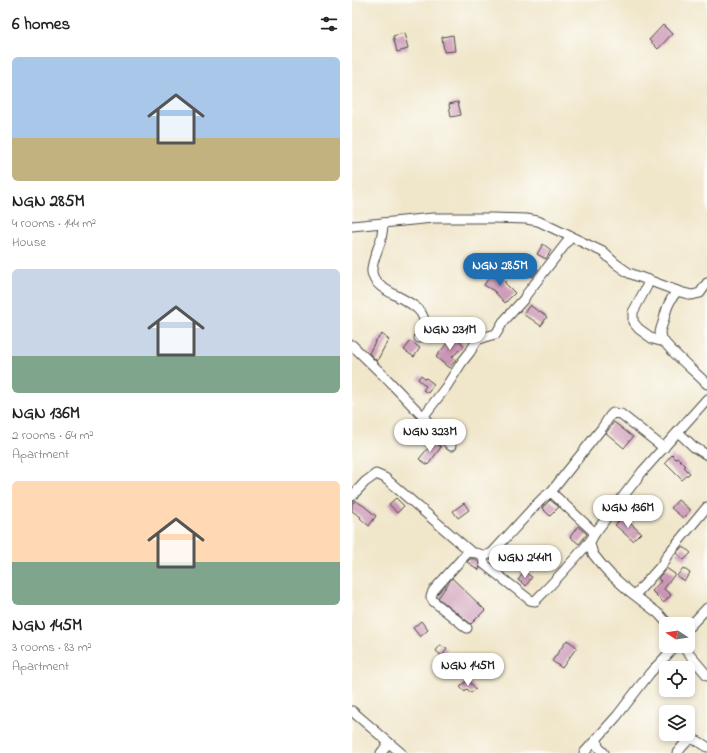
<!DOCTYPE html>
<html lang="en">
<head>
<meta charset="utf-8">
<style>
	body { margin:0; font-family:"Indie Flower",sans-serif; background:#f2f2f2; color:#222; height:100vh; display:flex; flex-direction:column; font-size:15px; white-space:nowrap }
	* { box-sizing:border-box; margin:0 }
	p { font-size:13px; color:#767676 }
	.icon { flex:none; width:22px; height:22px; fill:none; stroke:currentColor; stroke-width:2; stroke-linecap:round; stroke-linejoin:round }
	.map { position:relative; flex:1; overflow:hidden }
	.drawer { display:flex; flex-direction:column; background:#fff; width:352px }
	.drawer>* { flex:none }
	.needle { width:26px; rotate:282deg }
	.tools { position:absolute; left:307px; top:617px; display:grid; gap:8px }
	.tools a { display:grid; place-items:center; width:36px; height:36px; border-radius:6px; background:#fff; box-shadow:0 2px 6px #0003; font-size:20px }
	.price { position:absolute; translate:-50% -34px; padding:0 9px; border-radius:14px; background:#fff; color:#222; font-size:13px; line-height:26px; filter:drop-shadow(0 1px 2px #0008) }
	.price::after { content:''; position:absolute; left:50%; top:24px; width:12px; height:9px; margin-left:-6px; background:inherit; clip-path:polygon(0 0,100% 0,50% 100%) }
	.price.active { background:#1f6fb2; color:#fff }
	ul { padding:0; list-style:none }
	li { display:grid; align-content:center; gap:8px; height:212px; padding:0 12px }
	li span { display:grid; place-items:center; height:124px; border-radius:6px; color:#555 }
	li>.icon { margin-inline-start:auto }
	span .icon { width:72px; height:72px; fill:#fffc; stroke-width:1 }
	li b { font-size:17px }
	h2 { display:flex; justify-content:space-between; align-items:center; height:48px; padding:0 12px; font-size:17px }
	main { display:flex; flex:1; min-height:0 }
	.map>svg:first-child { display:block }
	.building { fill:#cb95b5 }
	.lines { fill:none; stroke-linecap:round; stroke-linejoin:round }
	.minor-casing { stroke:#494743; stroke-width:11 }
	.minor { stroke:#fff; stroke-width:9 }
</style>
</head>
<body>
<main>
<section class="drawer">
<h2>6 homes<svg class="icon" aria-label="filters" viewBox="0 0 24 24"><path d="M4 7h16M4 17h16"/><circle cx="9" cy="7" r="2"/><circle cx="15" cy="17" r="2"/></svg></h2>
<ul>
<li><span style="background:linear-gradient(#a9c7e8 65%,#c2b280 0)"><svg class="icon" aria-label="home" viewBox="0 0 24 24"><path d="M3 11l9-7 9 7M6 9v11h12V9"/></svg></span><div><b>NGN 285M</b><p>4 rooms · 144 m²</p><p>House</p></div></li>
<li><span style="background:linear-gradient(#c9d6e8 70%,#7fa58c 0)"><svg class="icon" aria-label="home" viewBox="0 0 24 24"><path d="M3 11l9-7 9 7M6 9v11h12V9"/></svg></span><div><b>NGN 136M</b><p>2 rooms · 64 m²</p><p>Apartment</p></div></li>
<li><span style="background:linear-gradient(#ffd9b3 65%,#7fa58c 0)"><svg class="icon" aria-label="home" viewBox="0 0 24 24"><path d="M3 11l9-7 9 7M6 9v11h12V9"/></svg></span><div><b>NGN 145M</b><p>3 rooms · 83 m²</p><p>Apartment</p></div></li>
</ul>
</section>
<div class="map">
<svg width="355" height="753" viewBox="0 0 355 753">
	<rect width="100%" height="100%" fill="#fdfcf7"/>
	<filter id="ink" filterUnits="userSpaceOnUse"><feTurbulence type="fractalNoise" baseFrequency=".025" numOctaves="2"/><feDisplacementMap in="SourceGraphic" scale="8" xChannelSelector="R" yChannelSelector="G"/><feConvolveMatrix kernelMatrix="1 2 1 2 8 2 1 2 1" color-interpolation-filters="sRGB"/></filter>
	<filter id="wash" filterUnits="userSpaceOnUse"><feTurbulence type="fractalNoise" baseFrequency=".012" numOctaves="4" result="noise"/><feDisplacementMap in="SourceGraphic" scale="16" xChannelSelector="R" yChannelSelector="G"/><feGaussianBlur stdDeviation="0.9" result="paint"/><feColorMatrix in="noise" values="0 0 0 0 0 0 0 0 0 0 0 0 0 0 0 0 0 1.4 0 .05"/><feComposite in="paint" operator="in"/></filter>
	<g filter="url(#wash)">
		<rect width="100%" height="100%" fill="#f0e6ca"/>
		<g id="blocks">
			<!-- building -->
			<g class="building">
				<polygon points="311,25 320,34 306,49 297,40"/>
				<polygon points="52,33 56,49 45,52 41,36"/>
				<polygon points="101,35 103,51 92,52 90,37"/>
				<polygon points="106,102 109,115 99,117 97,104"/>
				<polygon points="191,244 199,250 194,259 185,254"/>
				<polygon points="169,253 178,260 175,263 186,269 180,277 172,272 172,271 161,263"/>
				<polygon points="140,273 154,281 153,283 163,293 153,303 142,291 132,285"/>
				<polygon points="178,305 187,312 188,311 195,317 189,326 178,318 178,319 171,314"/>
				<polygon points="30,334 37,340 34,344 25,361 17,353 24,340"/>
				<polygon points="102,334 112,346 100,357 104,360 97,368 84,357 96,342 95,341"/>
				<polygon points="59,341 68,348 62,357 52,350"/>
				<polygon points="69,375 74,379 74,378 82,384 76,393 71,390 74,386 66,379"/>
				<polygon points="262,422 281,437 272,448 254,433"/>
				<polygon points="82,441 89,447 76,465 67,459"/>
				<polygon points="320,455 324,459 326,458 334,466 332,467 338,473 330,480 313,463"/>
				<polygon points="44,498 52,506 45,513 37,504"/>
				<polygon points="198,500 207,507 198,516 190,508"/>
				<polygon points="326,500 338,510 331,518 319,508"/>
				<polygon points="4,501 12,506 24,516 17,526 8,518 9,517 0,511 0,503"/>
				<polygon points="112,503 117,510 106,518 101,511"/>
				<polygon points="271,517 289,533 281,541 263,525"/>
				<polygon points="226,526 235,534 227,544 218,537"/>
				<polygon points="331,546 339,553 332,560 324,553"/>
				<polygon points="118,559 123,559 126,561 128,568 127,570 115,562"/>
				<polygon points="314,568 323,574 312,589 319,595 312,603 300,591 309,581 306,579"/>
				<polygon points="331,568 338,573 332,581 325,576"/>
				<polygon points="172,572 180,577 174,586 166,580"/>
				<polygon points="100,578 133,610 119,624 86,598"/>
				<polygon points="69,621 76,630 68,637 61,628"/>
				<polygon points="215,640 225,647 210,668 200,661"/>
				<polygon points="88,645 95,649 90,656 84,651"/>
				<polygon points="128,657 134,666 115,679 109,670"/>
				<polygon points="116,680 124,689 119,693 115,689 113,692 108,687"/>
			</g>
		</g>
	</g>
	<g filter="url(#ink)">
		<use href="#blocks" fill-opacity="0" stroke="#494743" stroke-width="1"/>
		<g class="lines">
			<!-- minor casing -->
			<g class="minor-casing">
				<g id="minor">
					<path d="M 31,223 C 31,228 30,234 29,239 C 27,248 19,262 20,272 C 22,295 70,298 72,321 C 73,326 68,333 67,338"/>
					<polyline points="0,226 81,218 141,218 174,219 186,221 251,252 264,264 277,273 328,292 340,295 348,293 355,283"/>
					<polyline points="296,280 295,286 281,312 281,322 287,329 301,339 312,342"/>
					<path d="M 325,291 C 317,301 315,307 312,319 C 311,324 308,329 308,334 C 309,344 346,374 355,384"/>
					<polyline points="0,345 34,378 99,446"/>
					<polyline points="71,417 94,387 110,362 118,352 125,340 136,336 144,334 151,322 172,299 174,295 219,237"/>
					<polyline points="326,432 342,447 355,455"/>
					<polyline points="199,492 250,428 258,416 261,413 269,414 312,448"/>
					<polyline points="0,496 13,482 24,474 33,478 119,552"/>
					<path d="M 131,556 L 132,564 L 178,600 L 183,601 C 203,581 221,561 239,540"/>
					<polyline points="283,595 309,566 316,554 355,507"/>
					<polyline points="316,624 307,614 277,591 258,574 249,564 241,554 238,544 239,540 243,533 290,472 355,399"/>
					<path d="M 115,628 L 81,601 L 79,597 L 81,591 L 115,553 C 127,550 128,559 140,553 L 182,507 L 192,497 L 199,492 L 243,533"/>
					<polyline points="336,628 355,608"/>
					<polyline points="330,646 355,675"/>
					<polyline points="0,711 49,753"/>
					<polyline points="245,740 246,747 252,753"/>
					<polyline points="29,753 37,743"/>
					<polyline points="232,753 265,716 298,673 321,649 323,646"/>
					<path d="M 325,753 C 337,738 338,735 355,747"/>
				</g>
			</g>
			<!-- minor -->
			<use href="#minor" class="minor"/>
		</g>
	</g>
</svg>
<div class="tools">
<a><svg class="needle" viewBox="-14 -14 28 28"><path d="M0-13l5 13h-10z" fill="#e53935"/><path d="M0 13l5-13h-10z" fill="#767676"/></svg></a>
<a><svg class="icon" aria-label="locate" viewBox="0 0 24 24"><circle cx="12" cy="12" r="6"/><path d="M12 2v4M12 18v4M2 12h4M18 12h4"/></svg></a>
<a><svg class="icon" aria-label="layers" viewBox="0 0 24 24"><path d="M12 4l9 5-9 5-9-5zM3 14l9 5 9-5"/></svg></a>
</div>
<b class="price active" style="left:148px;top:287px">NGN 285M</b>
<b class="price" style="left:98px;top:351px">NGN 231M</b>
<b class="price" style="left:78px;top:453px">NGN 323M</b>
<b class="price" style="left:276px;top:529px">NGN 136M</b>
<b class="price" style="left:173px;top:579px">NGN 244M</b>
<b class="price" style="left:116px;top:687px">NGN 145M</b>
</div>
</main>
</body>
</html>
